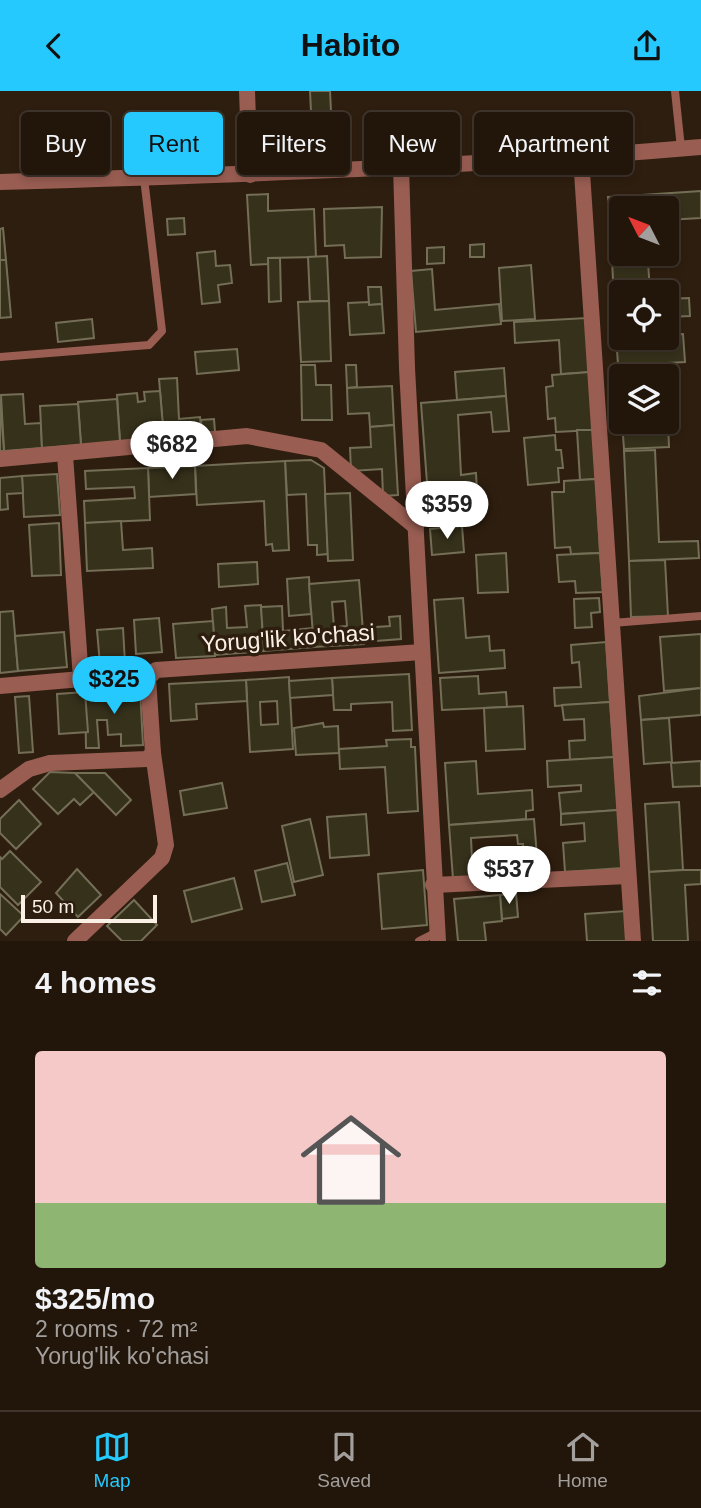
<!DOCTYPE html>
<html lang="en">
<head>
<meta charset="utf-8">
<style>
	body { margin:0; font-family:Arial,sans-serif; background:#2e2319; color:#f1f3f6; height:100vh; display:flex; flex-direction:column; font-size:26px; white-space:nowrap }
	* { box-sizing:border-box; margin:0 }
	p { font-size:23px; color:#a29f9d }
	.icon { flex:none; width:38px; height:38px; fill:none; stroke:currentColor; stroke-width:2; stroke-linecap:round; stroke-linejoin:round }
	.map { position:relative; height:850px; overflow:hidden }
	.drawer { display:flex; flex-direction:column; background:#22160b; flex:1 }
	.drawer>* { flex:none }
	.guide { position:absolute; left:21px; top:21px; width:660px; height:63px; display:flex; gap:14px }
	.needle { width:46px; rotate:312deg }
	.fabs { position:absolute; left:609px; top:105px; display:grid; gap:14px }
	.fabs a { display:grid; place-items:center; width:70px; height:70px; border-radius:7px; background:#22160b; box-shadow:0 4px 10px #0003,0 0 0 2px #3f352c; font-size:35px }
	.scale { position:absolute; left:21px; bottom:18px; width:136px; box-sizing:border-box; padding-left:7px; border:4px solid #fbf0e6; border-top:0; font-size:19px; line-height:24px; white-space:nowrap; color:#fbf0e6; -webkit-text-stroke:5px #2e1e0f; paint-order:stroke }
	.price { position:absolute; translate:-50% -60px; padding:0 16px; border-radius:24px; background:#fff; color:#222; font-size:23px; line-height:46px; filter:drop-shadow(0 2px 4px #0008) }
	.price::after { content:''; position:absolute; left:50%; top:42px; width:21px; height:16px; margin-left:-10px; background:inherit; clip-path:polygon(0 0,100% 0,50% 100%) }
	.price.selected { background:#25c9fe; color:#111 }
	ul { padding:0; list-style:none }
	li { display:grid; align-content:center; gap:14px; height:371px; padding:0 35px }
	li+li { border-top:2px solid #3f352c }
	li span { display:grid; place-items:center; height:217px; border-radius:7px; color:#555 }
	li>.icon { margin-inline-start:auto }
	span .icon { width:126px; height:126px; fill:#fffc; stroke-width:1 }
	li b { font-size:30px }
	h2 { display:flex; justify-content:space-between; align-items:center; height:84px; padding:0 35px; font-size:30px }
	.tag { padding:0 24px; border-radius:7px; background:#22160b; box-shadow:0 4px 10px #0003,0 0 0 2px #3f352c; font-size:24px; line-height:63px }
	.tag.selected { background:#25c9fe; color:#111 }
	header { display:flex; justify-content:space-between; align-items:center; height:91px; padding:0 35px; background:#25c9fe; color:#111; font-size:32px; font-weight:700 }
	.dock { display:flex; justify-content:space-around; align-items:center; height:98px; border-top:2px solid #3f352c; background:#22160b; font-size:19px; color:#a29f9d }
	.dock a { display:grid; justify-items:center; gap:4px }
	.dock .selected { color:#25c9fe }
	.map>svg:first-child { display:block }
	.building { fill:#36311b; stroke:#746e56; stroke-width:2; fill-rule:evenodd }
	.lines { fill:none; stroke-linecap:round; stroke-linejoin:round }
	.service { stroke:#995d52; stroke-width:8 }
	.minor { stroke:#995d52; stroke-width:16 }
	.labels { text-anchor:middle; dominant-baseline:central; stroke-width:7; stroke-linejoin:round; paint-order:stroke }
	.street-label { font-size:23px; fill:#fbf0e6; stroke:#2e1e0f }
</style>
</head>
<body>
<header><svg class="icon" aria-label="back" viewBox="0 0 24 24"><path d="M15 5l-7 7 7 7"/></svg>Habito<svg class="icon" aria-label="share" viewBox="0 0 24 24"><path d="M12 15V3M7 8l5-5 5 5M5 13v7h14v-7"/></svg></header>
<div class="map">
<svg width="701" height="850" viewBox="0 0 701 850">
	<rect width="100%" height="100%" fill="#2e1e0f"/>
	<!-- building -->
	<g class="building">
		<polygon points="310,0 330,0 332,40 312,41"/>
		<polygon points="701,100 701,127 667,129 667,117 628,117 627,105"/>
		<polygon points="268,103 268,120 314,118 316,166 268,167 268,173 251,174 247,104"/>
		<polygon points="627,105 628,117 621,117 621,147 611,148 608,106"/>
		<polygon points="382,116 381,166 345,167 344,154 325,155 324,118"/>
		<polygon points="184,127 185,143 168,144 167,128"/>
		<polygon points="3,137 6,169 0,169 0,138"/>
		<polygon points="621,147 621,163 631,163 632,172 648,171 650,201 621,201 621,229 615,230 611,148"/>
		<polygon points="484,153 484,166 470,166 470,154"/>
		<polygon points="444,156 444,172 427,173 427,157"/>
		<polygon points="215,160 216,175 230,174 232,192 218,194 220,211 202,213 197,162"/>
		<polygon points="327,165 329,210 310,210 308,166"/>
		<polygon points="268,167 280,167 281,210 269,211"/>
		<polygon points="0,169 6,169 11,226 0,227"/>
		<polygon points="531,174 535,228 502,230 499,177"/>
		<polygon points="432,178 435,219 499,213 501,233 416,241 411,180"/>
		<polygon points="368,196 381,196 382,213 369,214"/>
		<polygon points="689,207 690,225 667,226 667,208"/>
		<polygon points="329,210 331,270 301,271 298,211"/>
		<polygon points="369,211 369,214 382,213 384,242 350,244 348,212"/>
		<polygon points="587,227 590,281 561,283 559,249 515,252 514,231"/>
		<polygon points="92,228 94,247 58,251 56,232"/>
		<polygon points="621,229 621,247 667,247 667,244 683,243 685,271 649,273 650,283 621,285 619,288 615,230"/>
		<polygon points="237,258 239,279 197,283 195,261"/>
		<polygon points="301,274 315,274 316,294 331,294 332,329 302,329"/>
		<polygon points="346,274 356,274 357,296 347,297"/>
		<polygon points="504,277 506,305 457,309 455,281"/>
		<polygon points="590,281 594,339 556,341 555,327 548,328 546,296 553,295 552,284"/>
		<polygon points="177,287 179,328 200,326 202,346 164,348 159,288"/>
		<polygon points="392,295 394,334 370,336 369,322 348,323 347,297"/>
		<polygon points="160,300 164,348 120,351 117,304 137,302 138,311 145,310 144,301"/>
		<polygon points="23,303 25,333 41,332 42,357 4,360 1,304"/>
		<polygon points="506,305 509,340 493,341 491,321 458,324 461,384 476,382 477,401 428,405 421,312"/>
		<polygon points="667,305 669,356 624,358 622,331 667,331"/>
		<polygon points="0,308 4,360 0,360"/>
		<polygon points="117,308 120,351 81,354 78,311"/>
		<polygon points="78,313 81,354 42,357 40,315"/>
		<polygon points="214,328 215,341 202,342 201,329"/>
		<polygon points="394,334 398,404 383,405 382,378 351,380 350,357 371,356 370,336"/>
		<polygon points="577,339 594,339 596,388 580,389"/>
		<polygon points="555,344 556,359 561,359 563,377 558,377 559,391 528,394 524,347"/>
		<polygon points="655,359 659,451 698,450 699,467 629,470 624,360"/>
		<polygon points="311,369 324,377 328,463 317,464 317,454 308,454 306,403 287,404 285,370"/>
		<polygon points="285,370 289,459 273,460 272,453 266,454 264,410 197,414 195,375"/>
		<polygon points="195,375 196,403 149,406 148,377"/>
		<polygon points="148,377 150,429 85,432 84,410 135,407 134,396 86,398 85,380"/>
		<polygon points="57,383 60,424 24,426 22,385"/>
		<polygon points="22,385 23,402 7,403 8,418 0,419 0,387"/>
		<polygon points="596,388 600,462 571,463 570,456 555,457 552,401 564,401 564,390"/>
		<polygon points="350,402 353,469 328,470 325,403"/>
		<polygon points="121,430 123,459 152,457 153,477 87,480 85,432"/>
		<polygon points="59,432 61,484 32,485 29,434"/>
		<polygon points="462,435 464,461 432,464 430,438"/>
		<polygon points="506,462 508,501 478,502 476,464"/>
		<polygon points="600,462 603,501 576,502 575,490 559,491 557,464"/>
		<polygon points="665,469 668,525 631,526 629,470"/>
		<polygon points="257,471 258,493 219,496 218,473"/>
		<polygon points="309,486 311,523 289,525 287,488"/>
		<path d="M 359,489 L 364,553 L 314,556 L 309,493 ZM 345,510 L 347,535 L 334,536 L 332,511 Z"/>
		<polygon points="463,507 466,547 489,545 490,560 504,559 505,577 439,582 434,509"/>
		<polygon points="599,507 600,521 591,522 592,536 575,537 574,508"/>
		<polygon points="261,514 264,560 215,564 212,518 226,516 227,537 247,536 245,515"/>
		<polygon points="282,515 283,540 312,537 314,556 264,560 261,516"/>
		<polygon points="13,520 18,580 0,582 0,521"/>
		<polygon points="400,525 401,548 363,551 362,537 390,535 389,526"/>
		<polygon points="159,527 162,561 136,563 134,529"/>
		<polygon points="213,530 215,565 176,567 173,533"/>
		<polygon points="123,537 125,572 100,574 97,539"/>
		<polygon points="64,541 67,576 18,580 15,545"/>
		<polygon points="701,543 701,597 664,600 660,546"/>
		<polygon points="606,551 610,611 555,615 554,597 581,596 579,571 572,572 571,554"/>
		<polygon points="409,583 412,639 393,640 392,611 351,613 351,619 334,619 332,587"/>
		<polygon points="478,585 479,603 506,601 507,616 442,619 440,587"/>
		<path d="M 289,586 L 293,658 L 250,661 L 246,589 ZM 277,610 L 278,633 L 261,634 L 260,611 Z"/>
		<polygon points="332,587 333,604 290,607 289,590"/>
		<polygon points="246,589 247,610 196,613 197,628 171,630 169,593"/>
		<polygon points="701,597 701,624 641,629 639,605"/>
		<polygon points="140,598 143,654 121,655 121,643 108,644 107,629 97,629 99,657 86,657 85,601"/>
		<polygon points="85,601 88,641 59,643 57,603"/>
		<polygon points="29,605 33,661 19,662 15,606"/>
		<polygon points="610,611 614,666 570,669 569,650 585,649 584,628 564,629 562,614"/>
		<polygon points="523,615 525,658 486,660 484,617"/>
		<polygon points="669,627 672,671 644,673 641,629"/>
		<polygon points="323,632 324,636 338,635 339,662 296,664 294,637"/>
		<polygon points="411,648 411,656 415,656 418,720 388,722 385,676 340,678 339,658 387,655 386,649"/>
		<polygon points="614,666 618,719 561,723 559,702 581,700 581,694 548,696 547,670"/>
		<polygon points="476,670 478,703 532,699 533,719 526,720 526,728 449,734 445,672"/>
		<polygon points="701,670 701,695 673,696 671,672"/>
		<polygon points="50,681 75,682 94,701 80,714 74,708 58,723 33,698"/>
		<polygon points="75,682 105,682 131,709 116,724"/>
		<polygon points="222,692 227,717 184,724 180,700"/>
		<polygon points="19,709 41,733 16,758 0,742 0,728"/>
		<polygon points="679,711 683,779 649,781 645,713"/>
		<polygon points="618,719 622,777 565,781 563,752 585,750 584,732 561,734 561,723"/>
		<polygon points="366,723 369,764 330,767 327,726"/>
		<polygon points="310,728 323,784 294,791 282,735"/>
		<polygon points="534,728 538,778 525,778 523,753 518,753 517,744 471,747 472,768 481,768 483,786 453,788 449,734"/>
		<polygon points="10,760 41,791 18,814 0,796 0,766 2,768"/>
		<polygon points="287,772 295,804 262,811 255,780"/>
		<polygon points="77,778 101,804 78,826 56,802"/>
		<polygon points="423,779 427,834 382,838 378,783"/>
		<polygon points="683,779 701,779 701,793 685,794 688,850 653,850 649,781"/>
		<polygon points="234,787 242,818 192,831 184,800"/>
		<polygon points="516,802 518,826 502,828 500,804"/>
		<polygon points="0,803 24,825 6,844 0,838"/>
		<polygon points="500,804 502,830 484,832 486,850 458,850 454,808"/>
		<polygon points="134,809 157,834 141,850 122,850 107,835"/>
		<polygon points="626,820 628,850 587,850 585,823"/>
	</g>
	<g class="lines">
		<!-- service -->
		<g class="service">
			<polyline points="675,0 681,57"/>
			<polyline points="0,266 149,254 162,240 144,87"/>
			<polyline points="612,532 701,525"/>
			<polyline points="419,850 437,841"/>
		</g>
		<!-- minor -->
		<g class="minor">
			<polyline points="247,0 250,84"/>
			<polyline points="581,66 633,850"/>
			<polyline points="401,75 407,277 438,850"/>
			<path d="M 0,91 C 234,84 468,76 701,56"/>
			<polyline points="65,364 81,588"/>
			<polyline points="0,368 247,345 321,359 416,436"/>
			<polyline points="0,595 151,582"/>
			<polyline points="0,699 29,678 50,672 147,668 153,662 148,587 156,579 422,561"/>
			<polyline points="433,794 628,785"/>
			<polyline points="75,850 162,767 166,754 153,662"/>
		</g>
	</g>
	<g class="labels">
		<!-- street labels -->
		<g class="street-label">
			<text transform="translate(288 547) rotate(-4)">Yorug'lik ko'chasi</text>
		</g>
	</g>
</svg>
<div class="fabs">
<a><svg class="needle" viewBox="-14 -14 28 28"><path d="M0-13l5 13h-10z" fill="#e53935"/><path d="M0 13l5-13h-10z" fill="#a29f9d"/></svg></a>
<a><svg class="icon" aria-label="locate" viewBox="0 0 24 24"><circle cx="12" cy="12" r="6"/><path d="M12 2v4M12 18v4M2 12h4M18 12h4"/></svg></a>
<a><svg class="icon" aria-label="layers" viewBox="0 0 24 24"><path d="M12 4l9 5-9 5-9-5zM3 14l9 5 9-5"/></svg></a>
</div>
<div class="scale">50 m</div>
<b class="price" style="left:172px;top:390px">$682</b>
<b class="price" style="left:447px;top:450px">$359</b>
<b class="price selected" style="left:114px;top:625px">$325</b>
<b class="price" style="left:509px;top:815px">$537</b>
<div class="guide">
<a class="tag">Buy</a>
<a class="tag selected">Rent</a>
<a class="tag">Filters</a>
<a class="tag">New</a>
<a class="tag">Apartment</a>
</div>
</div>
<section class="drawer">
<h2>4 homes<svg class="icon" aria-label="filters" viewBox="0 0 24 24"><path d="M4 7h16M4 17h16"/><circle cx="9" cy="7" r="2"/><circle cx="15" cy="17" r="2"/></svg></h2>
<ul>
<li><span style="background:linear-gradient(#f6c9c9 70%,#8fb573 0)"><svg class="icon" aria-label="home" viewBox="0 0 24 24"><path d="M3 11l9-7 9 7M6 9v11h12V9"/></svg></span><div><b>$325/mo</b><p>2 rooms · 72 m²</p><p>Yorug'lik ko'chasi</p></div></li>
</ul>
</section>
<nav class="dock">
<a class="selected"><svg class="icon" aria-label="map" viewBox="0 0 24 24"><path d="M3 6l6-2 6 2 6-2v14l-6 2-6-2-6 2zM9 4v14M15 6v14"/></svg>Map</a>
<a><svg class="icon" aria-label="saved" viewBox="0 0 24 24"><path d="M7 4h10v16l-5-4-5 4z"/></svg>Saved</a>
<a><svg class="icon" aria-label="home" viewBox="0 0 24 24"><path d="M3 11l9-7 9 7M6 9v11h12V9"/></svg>Home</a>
</nav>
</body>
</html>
